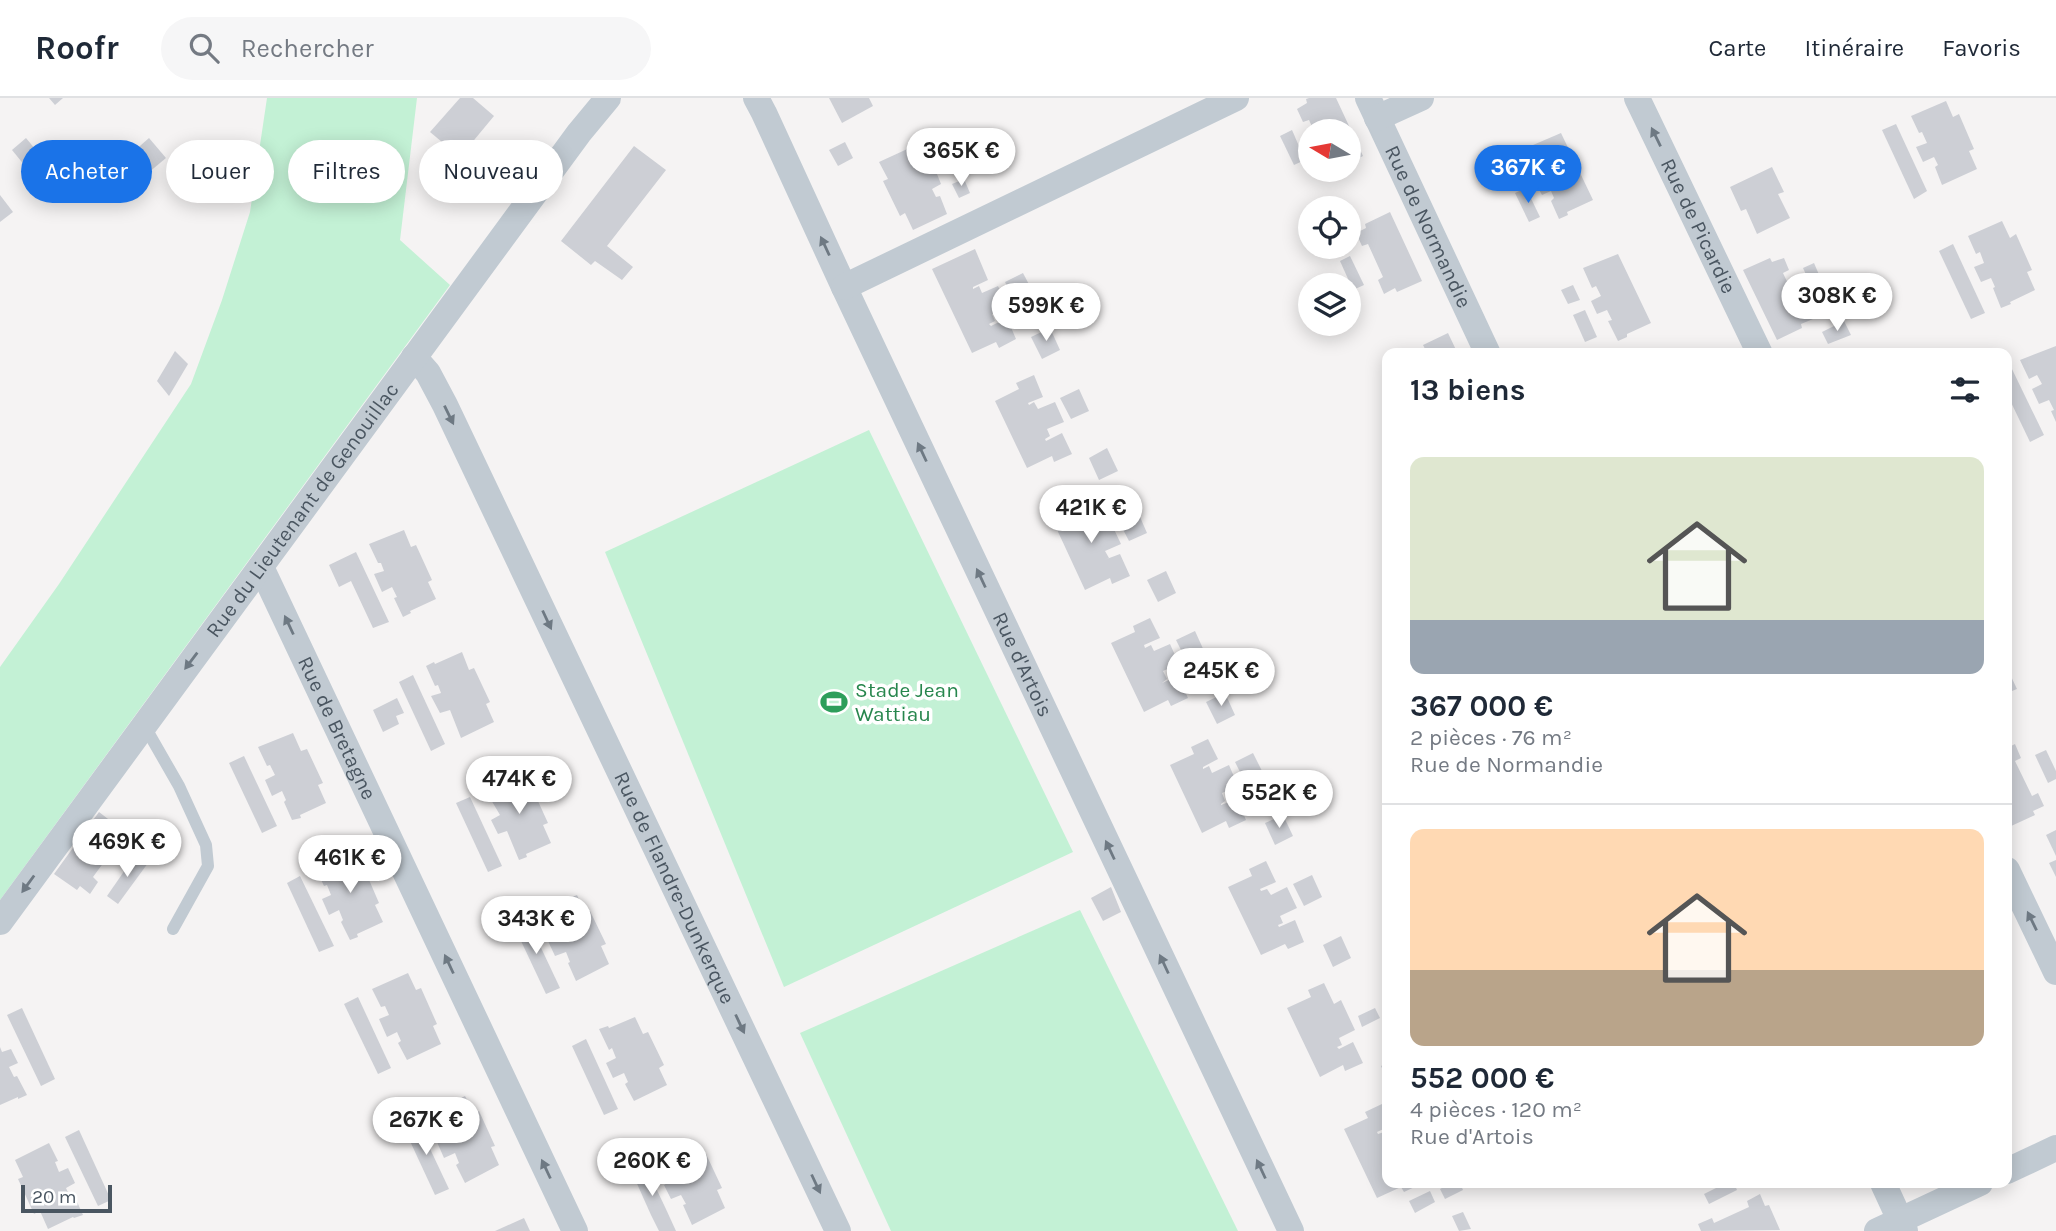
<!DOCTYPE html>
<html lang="fr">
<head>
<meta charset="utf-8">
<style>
	body { margin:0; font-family:Karla,sans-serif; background:#f6f6f7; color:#1f2937; height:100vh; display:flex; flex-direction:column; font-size:26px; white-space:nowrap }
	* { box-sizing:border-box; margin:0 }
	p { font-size:23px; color:#747a83 }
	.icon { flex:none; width:38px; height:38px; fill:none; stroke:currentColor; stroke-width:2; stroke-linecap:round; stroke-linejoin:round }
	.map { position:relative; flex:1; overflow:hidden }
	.details { position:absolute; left:1382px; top:250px; width:630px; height:840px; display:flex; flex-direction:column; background:#fff; border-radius:14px; box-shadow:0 4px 18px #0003 }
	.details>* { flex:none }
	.banner { position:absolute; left:21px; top:42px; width:665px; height:63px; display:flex; gap:14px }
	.needle { width:46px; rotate:280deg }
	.controls { position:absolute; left:1298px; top:21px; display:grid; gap:14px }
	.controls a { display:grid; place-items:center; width:63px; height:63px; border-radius:50%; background:#fff; box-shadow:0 4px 18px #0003; font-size:35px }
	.scale { position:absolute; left:21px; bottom:18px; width:91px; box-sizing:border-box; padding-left:7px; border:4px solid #4a5661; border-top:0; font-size:19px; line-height:24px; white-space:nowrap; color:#4a5661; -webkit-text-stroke:5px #fff; paint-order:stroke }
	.price { position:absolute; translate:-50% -60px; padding:0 16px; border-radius:24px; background:#fff; color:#222; font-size:23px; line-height:46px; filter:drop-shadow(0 2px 4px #0008) }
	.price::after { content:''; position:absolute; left:50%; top:42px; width:21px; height:16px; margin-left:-10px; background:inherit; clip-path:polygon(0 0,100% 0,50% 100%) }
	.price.active { background:#1a73e8; color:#fff }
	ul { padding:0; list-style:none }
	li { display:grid; align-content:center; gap:14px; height:371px; padding:0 28px }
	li+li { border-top:2px solid #e0e1e3 }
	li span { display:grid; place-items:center; height:217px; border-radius:14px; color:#555 }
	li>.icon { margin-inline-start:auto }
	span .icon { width:126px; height:126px; fill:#fffc; stroke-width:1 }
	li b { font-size:30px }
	h2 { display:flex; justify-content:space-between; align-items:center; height:84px; padding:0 28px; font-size:30px }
	.pill { padding:0 24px; border-radius:32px; background:#fff; box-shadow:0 4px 18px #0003; font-size:24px; line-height:63px }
	.pill.active { background:#1a73e8; color:#fff }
	header { display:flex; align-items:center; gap:42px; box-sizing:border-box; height:98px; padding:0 35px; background:#fff; border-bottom:2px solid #e0e1e3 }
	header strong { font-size:33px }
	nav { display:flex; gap:38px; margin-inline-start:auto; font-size:24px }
	.search { width:490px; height:63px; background:#f6f6f7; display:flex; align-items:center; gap:18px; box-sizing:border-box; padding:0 24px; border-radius:38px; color:#747a83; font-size:26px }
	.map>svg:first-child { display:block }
	.green { fill:#c3f1d5 }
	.building { fill:#cdcfd5 }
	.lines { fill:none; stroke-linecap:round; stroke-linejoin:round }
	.lane { stroke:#c1cad2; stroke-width:12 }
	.street { stroke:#c1cad2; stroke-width:26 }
	.oneway { fill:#6e7983 }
	.labels { text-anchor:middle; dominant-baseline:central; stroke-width:7; stroke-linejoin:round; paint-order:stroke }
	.street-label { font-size:21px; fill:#4a5661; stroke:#fff }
	.leisure-label { font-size:21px; fill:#27864d; stroke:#fff; text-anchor:start }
</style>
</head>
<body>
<header>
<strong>Roofr</strong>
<div class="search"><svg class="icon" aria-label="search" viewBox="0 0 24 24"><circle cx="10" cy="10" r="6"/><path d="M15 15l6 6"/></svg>Rechercher</div>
<nav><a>Carte</a><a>Itinéraire</a><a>Favoris</a></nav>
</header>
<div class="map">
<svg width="2056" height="1133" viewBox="0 0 2056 1133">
	<rect width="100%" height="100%" fill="#f5f3f3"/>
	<!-- green -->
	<g class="green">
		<polygon points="267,0 417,0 400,142 450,187 0,802 0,569 59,486 191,286 222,202 250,114"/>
		<polygon points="869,332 1073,754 784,889 605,454"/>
		<polygon points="1080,812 1238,1133 891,1133 800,935"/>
	</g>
	<!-- building -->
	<g class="building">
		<polygon points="49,0 63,0 55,7"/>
		<polygon points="460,0 473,0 494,18 460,59 430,34"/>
		<polygon points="829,0 869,0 873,8 842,25"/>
		<polygon points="1309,0 1336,0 1363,58 1349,65 1349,33 1314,33 1309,22 1303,24 1297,11 1307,5 1306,1"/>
		<polygon points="1946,3 1953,19 1959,16 1974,51 1969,53 1977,71 1942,87 1935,69 1938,67 1934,59 1923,64 1916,49 1927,45 1922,34 1919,35 1911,18"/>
		<polygon points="1896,26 1927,93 1914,101 1882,32"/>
		<polygon points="1292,32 1305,62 1294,67 1280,38"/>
		<polygon points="1561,35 1593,102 1567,114 1568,117 1559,121 1551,103 1554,100 1551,93 1542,97 1533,80 1542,76 1538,66 1534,67 1526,50"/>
		<polygon points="26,40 49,68 35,80 12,52"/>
		<polygon points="149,40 166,60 148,75 132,55"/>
		<polygon points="945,43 958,70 947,75 934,48"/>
		<polygon points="845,44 853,60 838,68 829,52"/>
		<polygon points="916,47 922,63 920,65 924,74 935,71 941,86 932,91 936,99 940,98 947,116 913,132 905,115 900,118 883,83 888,81 879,64"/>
		<polygon points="634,48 666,72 607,148 633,169 622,182 595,163 591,167 561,143"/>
		<polygon points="1515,66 1521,80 1511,85 1504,71"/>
		<polygon points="1772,69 1784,94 1778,96 1790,120 1757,136 1746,111 1741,113 1730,89"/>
		<polygon points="964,81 970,95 959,100 952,86"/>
		<polygon points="1526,90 1540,119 1529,124 1515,95"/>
		<polygon points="0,97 13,114 0,124"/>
		<polygon points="1390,114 1422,183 1397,194 1395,190 1384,196 1378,182 1383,179 1368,146 1362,148 1356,135 1366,130 1365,126"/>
		<polygon points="2002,123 2010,140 2016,136 2032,172 2027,174 2035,192 2010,204 2011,206 2001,210 1993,190 1995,189 1991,180 1981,184 1974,169 1984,165 1980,154 1976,156 1968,138"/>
		<polygon points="1953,146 1985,215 1971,221 1939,153"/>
		<polygon points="975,151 988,182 973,189 973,191 979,188 982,195 998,188 1008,209 992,216 995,223 989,226 991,228 1007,220 1016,241 999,250 996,244 972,255 932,171"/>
		<polygon points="1618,156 1651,225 1627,236 1627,239 1618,243 1608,223 1612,222 1607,212 1597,216 1591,203 1601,198 1596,188 1592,190 1583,170"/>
		<polygon points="1350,158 1364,187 1353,192 1340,163"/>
		<polygon points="1770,160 1772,164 1784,160 1789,172 1783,175 1791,192 1799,210 1806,207 1813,221 1801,226 1802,230 1777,242 1743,172"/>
		<polygon points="1814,165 1826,193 1816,198 1803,170"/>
		<polygon points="1023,175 1034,196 1015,205 1005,184"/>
		<polygon points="1573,187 1580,202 1568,206 1561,192"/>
		<polygon points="1585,212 1597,239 1585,244 1573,217"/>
		<polygon points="1844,223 1851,237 1828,246 1822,234"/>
		<polygon points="1050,230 1060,252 1042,261 1031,239"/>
		<polygon points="1448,235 1458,256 1416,256 1425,251 1423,247"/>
		<polygon points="2056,248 2056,324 2051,313 2054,312 2049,302 2039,306 2032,291 2042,286 2037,277 2029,281 2020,262"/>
		<polygon points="175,253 188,266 169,298 157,283"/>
		<polygon points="2011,269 2044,337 2030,344 2007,296 2007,271"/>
		<polygon points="1034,277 1043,299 1028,305 1029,307 1034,304 1038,311 1055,304 1064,324 1047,331 1050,338 1045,341 1046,343 1062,335 1072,356 1054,364 1052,358 1027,370 995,303 1019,291 1016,285"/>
		<polygon points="1079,291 1089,313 1071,321 1060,300"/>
		<polygon points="1107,350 1118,373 1099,382 1089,360"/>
		<polygon points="1092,396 1102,418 1085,426 1086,427 1092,425 1096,432 1111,425 1121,446 1105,453 1109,460 1104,462 1120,456 1130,478 1112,486 1110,480 1085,492 1053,423 1076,412 1074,404"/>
		<polygon points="1137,412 1147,435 1129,443 1118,422"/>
		<polygon points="404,432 411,449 416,447 432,482 428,484 436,501 410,513 411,515 403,519 394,500 397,499 392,489 382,494 374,476 384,473 381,465 378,465 369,446"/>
		<polygon points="356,454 389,524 373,530 351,483 339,489 329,467"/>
		<polygon points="1166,473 1176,495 1158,504 1147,482"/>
		<polygon points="1150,520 1160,540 1144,547 1145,550 1151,547 1154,553 1170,546 1179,566 1163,573 1167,581 1162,585 1178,578 1188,600 1171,608 1168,602 1144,614 1111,545 1135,534 1133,528"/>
		<polygon points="1195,533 1205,555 1187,564 1176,542"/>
		<polygon points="462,554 469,572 474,570 490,604 486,606 494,624 461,640 450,612 440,615 431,598 441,595 438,587 435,588 426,568 434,564 435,566"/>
		<polygon points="2007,570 2017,591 2007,595"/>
		<polygon points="413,577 445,646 431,653 399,584"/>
		<polygon points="1225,595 1235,617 1217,626 1206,604"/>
		<polygon points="397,600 404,615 396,618 399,626 383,634 373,612"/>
		<polygon points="293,635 301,653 307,651 323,685 318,687 326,705 300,717 301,720 292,722 284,704 286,702 282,693 272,698 265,682 275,677 270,667 267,668 258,649"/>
		<polygon points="1208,641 1218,661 1203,669 1203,671 1209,668 1212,675 1229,667 1238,688 1222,695 1225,703 1221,706 1221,707 1237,701 1246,722 1229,730 1226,723 1202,735 1170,667 1194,656 1191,649"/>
		<polygon points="2015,646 2021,660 2015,663 2032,698 2038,695 2044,708 2033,713 2035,717 2009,729 2007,650"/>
		<polygon points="2046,652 2056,673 2056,681 2048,685 2035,657"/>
		<polygon points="1253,655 1263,675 1245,684 1235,664"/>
		<polygon points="244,658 277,728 262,735 229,665"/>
		<polygon points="519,677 526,693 532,690 548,725 543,727 551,745 526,756 527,759 519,762 507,733 498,736 491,722 500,717 484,690 492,686 494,688"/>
		<polygon points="470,699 502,768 488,774 456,705"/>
		<polygon points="99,714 121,731 119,734 129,741 121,753 115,749 93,779 98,784 90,796 80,788 77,792 54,776"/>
		<polygon points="1283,717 1293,738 1275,747 1265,725"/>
		<polygon points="2056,732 2056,758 2046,737"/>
		<polygon points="351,755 358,772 364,770 379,805 375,807 383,824 357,836 358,839 350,842 341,824 343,822 339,812 329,817 322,801 331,797 327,787 324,788 315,769"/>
		<polygon points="136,756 148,765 118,806 107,798"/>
		<polygon points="2056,762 2056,779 2049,765"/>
		<polygon points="1266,763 1276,784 1260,791 1261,793 1267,791 1271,797 1287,789 1297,810 1280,818 1283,825 1278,827 1279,829 1295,822 1304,844 1288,851 1285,846 1261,857 1228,789 1252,778 1249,771"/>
		<polygon points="1312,777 1322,799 1304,808 1293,786"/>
		<polygon points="300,778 334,848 319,854 287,785"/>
		<polygon points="1111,789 1121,814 1103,823 1091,800"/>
		<polygon points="577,797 585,815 590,813 606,846 601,848 609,866 576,883 568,865 570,864 566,854 555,858 548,843 558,839 554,830 551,831 542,811"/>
		<polygon points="527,820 560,890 546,896 513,826"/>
		<polygon points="1341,838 1351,860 1333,869 1323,847"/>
		<polygon points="408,875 416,892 421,890 437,926 433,928 441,946 407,962 398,945 401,943 397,934 387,939 379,921 389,917 385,908 381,909 372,891"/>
		<polygon points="1324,885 1334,906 1341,902 1355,932 1339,940 1342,947 1337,949 1339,951 1353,944 1363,965 1345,973 1343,967 1320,979 1287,910 1311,899 1308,892"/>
		<polygon points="358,899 391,970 378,976 344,906"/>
		<polygon points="22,910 55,981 41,988 7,917"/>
		<polygon points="1375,910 1380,920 1362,929 1358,918"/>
		<polygon points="635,919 643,936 648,934 664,967 659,970 667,987 634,1003 625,986 628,984 624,975 613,980 606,965 616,960 612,950 609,952 599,931 608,928 609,930"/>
		<polygon points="586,941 618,1011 604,1017 572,948"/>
		<polygon points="0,949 2,954 11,951 18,965 9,969 14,979 17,978 27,997 18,1001 18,999 0,1007"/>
		<polygon points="1388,964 1388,983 1381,968"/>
		<polygon points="465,998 474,1015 479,1013 495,1048 491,1049 499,1067 465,1085 456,1067 459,1065 455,1055 444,1060 437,1044 448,1040 443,1030 440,1032 432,1014"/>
		<polygon points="1382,1006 1388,1018 1388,1029 1377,1034 1378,1036 1384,1034 1388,1042 1388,1085 1423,1085 1404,1094 1401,1089 1377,1100 1344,1031 1368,1020 1365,1014"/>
		<polygon points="416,1021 449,1091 435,1097 403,1028"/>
		<polygon points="79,1032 111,1102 98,1108 65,1039"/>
		<polygon points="692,1041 701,1058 706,1056 722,1090 717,1092 725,1110 692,1127 683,1107 686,1106 681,1097 671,1101 664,1087 674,1081 670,1072 667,1073 658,1055"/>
		<polygon points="49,1045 58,1063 55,1064 59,1074 68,1070 75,1085 66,1090 70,1099 74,1097 83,1117 74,1120 73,1119 48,1131 40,1113 34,1116 18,1081 23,1079 15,1062"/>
		<polygon points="643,1063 665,1109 676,1133 659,1133 651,1117 630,1070"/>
		<polygon points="1451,1085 1460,1085 1463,1092 1445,1101 1440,1091"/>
		<polygon points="1726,1085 1734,1085 1737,1092 1709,1106 1704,1096"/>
		<polygon points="1430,1093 1435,1104 1415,1115 1409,1103"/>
		<polygon points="1760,1096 1765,1108 1769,1107 1780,1132 1701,1133 1698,1126 1712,1120 1714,1125 1749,1109 1747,1103"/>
		<polygon points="1463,1114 1471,1131 1459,1133 1452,1118"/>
		<polygon points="524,1120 530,1133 495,1133"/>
	</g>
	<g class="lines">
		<!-- lane -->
		<polyline class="lane" points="144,627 179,688 206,747 208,768 173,831"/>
		<!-- street -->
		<g class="street">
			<path id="s1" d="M 756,0 L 764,15 L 844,189 L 1291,1133"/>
			<path id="s2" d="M 1368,0 L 1488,256"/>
			<path id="s3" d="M 1637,0 L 1760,256"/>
			<polyline points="1377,20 1421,0"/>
			<polyline points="844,189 1236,0"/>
			<path id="s4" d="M 414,259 L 428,275 L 445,307 L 838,1133"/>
			<path id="s5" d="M 261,469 L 575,1133"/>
			<polyline points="2007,772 2056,874"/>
			<path id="s6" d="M 0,824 L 579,35 L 608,0"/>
			<polyline points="2007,1073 2056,1050"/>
			<polyline points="1883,1085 1905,1133"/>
			<polyline points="1877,1133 1980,1085"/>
		</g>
	</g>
	<!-- one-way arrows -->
	<defs><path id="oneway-solid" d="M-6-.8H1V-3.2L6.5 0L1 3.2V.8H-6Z" transform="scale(1.75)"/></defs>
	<g class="oneway">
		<use href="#oneway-solid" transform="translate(1656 39) rotate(-116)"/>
		<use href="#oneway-solid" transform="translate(825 148) rotate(-115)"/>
		<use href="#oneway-solid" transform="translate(449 317) rotate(64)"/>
		<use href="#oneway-solid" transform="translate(922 354) rotate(-115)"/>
		<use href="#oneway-solid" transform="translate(981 480) rotate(-115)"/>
		<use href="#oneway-solid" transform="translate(547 522) rotate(65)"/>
		<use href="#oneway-solid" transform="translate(289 527) rotate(-115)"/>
		<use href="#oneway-solid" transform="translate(191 563) rotate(127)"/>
		<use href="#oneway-solid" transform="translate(1110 752) rotate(-115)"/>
		<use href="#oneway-solid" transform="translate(28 786) rotate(126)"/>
		<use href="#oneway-solid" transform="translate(2032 823) rotate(-116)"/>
		<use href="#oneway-solid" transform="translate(449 866) rotate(-115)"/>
		<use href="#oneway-solid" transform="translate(1164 866) rotate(-115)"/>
		<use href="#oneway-solid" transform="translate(740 926) rotate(65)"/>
		<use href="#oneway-solid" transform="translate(546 1071) rotate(-115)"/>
		<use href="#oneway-solid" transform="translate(1261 1071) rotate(-115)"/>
		<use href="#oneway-solid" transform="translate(816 1086) rotate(65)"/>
	</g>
	<!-- icons -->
	<defs>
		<g id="stadium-bare" transform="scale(2.1)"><path d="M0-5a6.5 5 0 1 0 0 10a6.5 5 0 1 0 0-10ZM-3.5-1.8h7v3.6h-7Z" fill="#2e9e5b" stroke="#fff" stroke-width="2.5" paint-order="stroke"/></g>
	</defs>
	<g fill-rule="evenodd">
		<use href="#stadium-bare" x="834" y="604"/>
	</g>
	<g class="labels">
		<!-- street labels -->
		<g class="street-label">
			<text stroke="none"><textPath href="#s2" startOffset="142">Rue de Normandie</textPath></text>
			<text stroke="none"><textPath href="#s3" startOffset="142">Rue de Picardie</textPath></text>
			<text stroke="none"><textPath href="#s6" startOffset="511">Rue du Lieutenant de Genouillac</textPath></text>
			<text stroke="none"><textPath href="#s1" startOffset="626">Rue d'Artois</textPath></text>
			<text stroke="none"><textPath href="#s5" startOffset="178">Rue de Bretagne</textPath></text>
			<text stroke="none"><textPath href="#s4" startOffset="592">Rue de Flandre-Dunkerque</textPath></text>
		</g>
		<!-- leisure labels -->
		<g class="leisure-label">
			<text x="855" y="592">Stade Jean<tspan x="855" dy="24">Wattiau</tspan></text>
		</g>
	</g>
</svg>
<div class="controls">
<a><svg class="needle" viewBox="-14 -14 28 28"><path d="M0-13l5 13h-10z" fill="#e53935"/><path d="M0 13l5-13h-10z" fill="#747a83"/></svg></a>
<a><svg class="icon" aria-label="locate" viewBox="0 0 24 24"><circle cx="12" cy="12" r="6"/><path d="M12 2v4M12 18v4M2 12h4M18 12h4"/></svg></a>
<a><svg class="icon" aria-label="layers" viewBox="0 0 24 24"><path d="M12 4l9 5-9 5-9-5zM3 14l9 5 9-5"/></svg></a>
</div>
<div class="scale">20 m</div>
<b class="price" style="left:961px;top:90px">365K €</b>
<b class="price active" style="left:1528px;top:107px">367K €</b>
<b class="price" style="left:1837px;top:235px">308K €</b>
<b class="price" style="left:1046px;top:245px">599K €</b>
<b class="price" style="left:1091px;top:447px">421K €</b>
<b class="price" style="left:1221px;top:610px">245K €</b>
<b class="price" style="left:519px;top:718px">474K €</b>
<b class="price" style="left:1279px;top:732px">552K €</b>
<b class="price" style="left:127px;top:781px">469K €</b>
<b class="price" style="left:350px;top:797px">461K €</b>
<b class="price" style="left:536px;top:858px">343K €</b>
<b class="price" style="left:426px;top:1059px">267K €</b>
<b class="price" style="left:652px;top:1100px">260K €</b>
<div class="banner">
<a class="pill active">Acheter</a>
<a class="pill">Louer</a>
<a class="pill">Filtres</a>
<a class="pill">Nouveau</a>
</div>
<section class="details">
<h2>13 biens<svg class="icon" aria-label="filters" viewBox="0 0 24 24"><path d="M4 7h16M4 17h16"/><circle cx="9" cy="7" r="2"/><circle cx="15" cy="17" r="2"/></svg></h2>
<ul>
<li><span style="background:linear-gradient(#dfe7d0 75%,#9aa5b1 0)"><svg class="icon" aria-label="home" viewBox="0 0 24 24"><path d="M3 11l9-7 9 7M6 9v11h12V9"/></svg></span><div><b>367 000 €</b><p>2 pièces · 76 m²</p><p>Rue de Normandie</p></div></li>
<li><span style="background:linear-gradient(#ffd9b3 65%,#b9a48a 0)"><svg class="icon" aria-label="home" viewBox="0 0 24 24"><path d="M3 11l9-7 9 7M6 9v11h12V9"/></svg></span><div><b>552 000 €</b><p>4 pièces · 120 m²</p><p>Rue d'Artois</p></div></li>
</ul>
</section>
</div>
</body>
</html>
